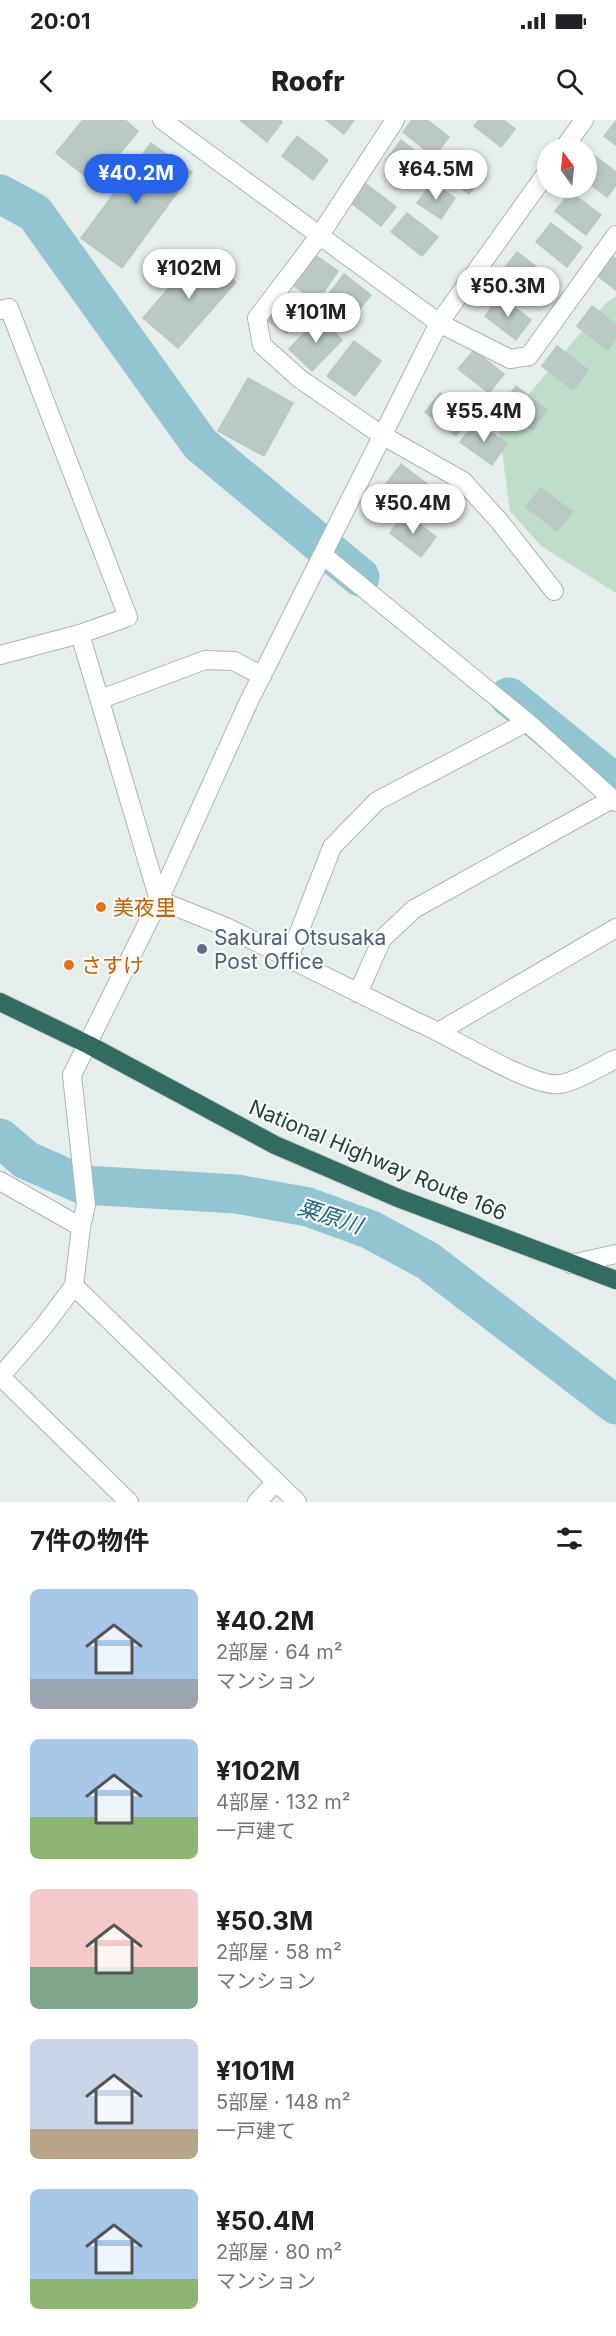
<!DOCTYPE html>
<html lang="ja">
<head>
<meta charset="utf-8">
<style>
	body { margin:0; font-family:Inter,"Noto Sans JP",sans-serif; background:#f2f2f2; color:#202124; height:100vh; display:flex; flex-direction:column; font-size:22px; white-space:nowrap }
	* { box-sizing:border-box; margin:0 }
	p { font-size:20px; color:#757577 }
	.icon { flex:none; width:33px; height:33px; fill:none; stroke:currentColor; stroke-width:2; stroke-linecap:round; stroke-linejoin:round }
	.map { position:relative; height:1382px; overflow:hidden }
	.sheet { display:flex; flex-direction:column; background:#fff; flex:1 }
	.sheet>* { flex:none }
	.needle { width:39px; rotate:345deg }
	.controls { position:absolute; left:537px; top:18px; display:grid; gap:12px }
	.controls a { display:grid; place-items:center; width:60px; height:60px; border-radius:50%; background:#fff; box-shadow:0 3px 9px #0003; font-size:30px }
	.price { position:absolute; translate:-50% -51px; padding:0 14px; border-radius:21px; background:#fff; color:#222; font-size:20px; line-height:39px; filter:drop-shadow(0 2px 3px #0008) }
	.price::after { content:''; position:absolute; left:50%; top:36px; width:18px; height:14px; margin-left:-9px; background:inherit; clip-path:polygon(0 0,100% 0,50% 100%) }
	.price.active { background:#2563eb; color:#fff }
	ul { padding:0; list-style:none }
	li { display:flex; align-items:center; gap:18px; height:150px; padding:0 30px }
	li span { display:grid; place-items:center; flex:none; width:168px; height:120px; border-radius:9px; color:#555 }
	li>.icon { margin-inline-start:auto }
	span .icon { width:72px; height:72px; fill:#fffc; stroke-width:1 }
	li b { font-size:26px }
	h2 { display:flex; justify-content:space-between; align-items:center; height:72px; padding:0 30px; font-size:26px }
	.status { display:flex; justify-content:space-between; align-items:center; height:42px; padding:0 30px; background:#fff; direction:ltr }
	.status svg { height:16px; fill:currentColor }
	header { display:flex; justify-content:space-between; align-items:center; height:78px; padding:0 30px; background:#fff; font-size:27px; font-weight:800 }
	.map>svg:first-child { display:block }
	.green { fill:#bfdec9 }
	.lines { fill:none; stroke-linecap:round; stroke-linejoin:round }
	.river { stroke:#90c5d1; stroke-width:39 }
	.building { fill:#bbc9c4; stroke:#b8c8c2; stroke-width:1.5 }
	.street-casing { stroke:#a8b6b1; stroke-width:20 }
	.secondary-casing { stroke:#a4b9b3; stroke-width:20 }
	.highway-casing { stroke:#c2cac8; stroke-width:20 }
	.street { stroke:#fff; stroke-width:18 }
	.secondary { stroke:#fff; stroke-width:18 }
	.highway { stroke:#316b61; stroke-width:18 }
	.food-dot { fill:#e8710a; stroke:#f6faf8; stroke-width:2 }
	.service-dot { fill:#5c6f8a; stroke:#f6faf8; stroke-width:2 }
	.labels { text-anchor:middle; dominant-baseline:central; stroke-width:4.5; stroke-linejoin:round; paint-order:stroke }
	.food-label { font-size:21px; fill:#c56008; stroke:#f6faf8; text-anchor:start }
	.service-label { font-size:21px; fill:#4e5e75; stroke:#f6faf8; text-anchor:start }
	.street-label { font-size:21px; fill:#254039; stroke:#f6faf8 }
	.water-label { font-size:22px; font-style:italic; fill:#20697b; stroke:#f6faf8 }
</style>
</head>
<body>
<div class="status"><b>20:01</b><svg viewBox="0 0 49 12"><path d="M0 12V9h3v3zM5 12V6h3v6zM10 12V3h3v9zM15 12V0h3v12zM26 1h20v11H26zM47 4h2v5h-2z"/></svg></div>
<header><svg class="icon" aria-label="back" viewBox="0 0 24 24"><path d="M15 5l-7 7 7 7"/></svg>Roofr<svg class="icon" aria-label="search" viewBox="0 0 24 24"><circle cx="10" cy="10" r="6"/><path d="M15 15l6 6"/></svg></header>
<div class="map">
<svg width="616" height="1382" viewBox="0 0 616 1382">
	<rect width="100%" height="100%" fill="#e5eeea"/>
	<!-- green -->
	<polygon class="green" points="616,176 616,473 541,426 510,391 499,309 605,184"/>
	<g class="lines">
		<!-- river -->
		<g class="river">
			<polyline points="0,74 35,93 42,103 200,324 360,457"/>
			<polyline points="509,577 616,664"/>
			<polyline points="0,1018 26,1040 83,1065 237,1074 308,1087 371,1110 428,1141 616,1285"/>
		</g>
	</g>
	<!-- building -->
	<g class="building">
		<polygon points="83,0 125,0 138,11 95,64 56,33"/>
		<polygon points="240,0 280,0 282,2 267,22"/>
		<polygon points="326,0 354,0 344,14"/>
		<polygon points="412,0 427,0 449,17 434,37 403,12"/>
		<polygon points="479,0 503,0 515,9 501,27 474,6"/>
		<polygon points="616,1 616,25 604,16"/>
		<polygon points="297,16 328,40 313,60 282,36"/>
		<polygon points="401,20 432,44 417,64 386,40"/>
		<polygon points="151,23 192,52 122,148 81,118"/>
		<polygon points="452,31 483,54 469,74 437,50"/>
		<polygon points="591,33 616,52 616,65 607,77 586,61 586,39"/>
		<polygon points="432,62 455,78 441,99 417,83"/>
		<polygon points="365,63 396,87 381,106 350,82"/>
		<polygon points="570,72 601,95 586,115 555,91"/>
		<polygon points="407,93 438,117 422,136 391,112"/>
		<polygon points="551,103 582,127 567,147 536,122"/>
		<polygon points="200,132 236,162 178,228 143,198"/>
		<polygon points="517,132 548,156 533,176 502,151"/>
		<polygon points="608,133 616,139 616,170 593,152"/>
		<polygon points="315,135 338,151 317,182 294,166"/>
		<polygon points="344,154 371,175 345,207 319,187"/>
		<polygon points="280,170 304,184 287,213 263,198"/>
		<polygon points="500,176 531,200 516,220 485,196"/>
		<polygon points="592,186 616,205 616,219 608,230 577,206"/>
		<polygon points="319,198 342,220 312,251 289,229"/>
		<polygon points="354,221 381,241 355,276 327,256"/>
		<polygon points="557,226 588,250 573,270 542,246"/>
		<polygon points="474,230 504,254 489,273 458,249"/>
		<polygon points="248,258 293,283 264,336 218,311"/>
		<polygon points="516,266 547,290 532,310 501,286"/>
		<polygon points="440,273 471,297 456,316 425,292"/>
		<polygon points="476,301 507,324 492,345 460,322"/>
		<polygon points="401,344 432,368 417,388 386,364"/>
		<polygon points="541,368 572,392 557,411 526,387"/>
		<polygon points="405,393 436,417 421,437 390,413"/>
	</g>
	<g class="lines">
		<!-- street casing -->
		<g class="street-casing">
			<g id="street">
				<polyline points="395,0 320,115 257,198 262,225 300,259 380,314 463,361 500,402 554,471"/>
				<polyline points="0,190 9,188 128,497 80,514 0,535"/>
				<polyline points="439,203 510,239 529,236 616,115"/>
				<polyline points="323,435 527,602"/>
				<path d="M 80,514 L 159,780 L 226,807 L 417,902 C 450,915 532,969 561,964 C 577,961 601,946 616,939"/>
				<polyline points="101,579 205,540 234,541 262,556"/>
				<polyline points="289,838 332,727 377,681 527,602 616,682"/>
				<polyline points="358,873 382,819 414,789 612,679"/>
				<polyline points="440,911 616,808"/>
				<polyline points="0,1061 81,1107 74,1166 44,1206 0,1257"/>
				<polyline points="571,1144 616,1134"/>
				<polyline points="74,1166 297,1382"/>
				<polyline points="0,1256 129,1382"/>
				<polyline points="257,1382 276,1362"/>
			</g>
		</g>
		<!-- secondary casing -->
		<g class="secondary-casing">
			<g id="secondary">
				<polyline points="162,0 439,203"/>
				<polyline points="564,28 584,0"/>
				<polyline points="81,1107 86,1085 72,955 159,780 249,581 439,203 548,51"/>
			</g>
		</g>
		<!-- highway casing -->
		<g class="highway-casing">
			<polyline id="highway" points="0,882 89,925 275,1025 398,1078 616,1160"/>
		</g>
		<!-- street -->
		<use href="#street" class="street"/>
		<!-- secondary -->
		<use href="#secondary" class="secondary"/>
		<!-- highway -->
		<use href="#highway" class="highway"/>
	</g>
	<!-- markers -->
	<g class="food-dot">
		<circle cx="101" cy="787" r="6"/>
		<circle cx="69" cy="845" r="6"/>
	</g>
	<circle class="service-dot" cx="202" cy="829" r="6"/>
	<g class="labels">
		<!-- food labels -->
		<g class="food-label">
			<text x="113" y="787">美夜里</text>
			<text x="81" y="845">さすけ</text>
		</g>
		<!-- service labels -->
		<g class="service-label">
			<text x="214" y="817">Sakurai Otsusaka<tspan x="214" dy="24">Post Office</tspan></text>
		</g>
		<!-- street labels -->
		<g class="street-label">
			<text transform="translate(378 1040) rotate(23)">National Highway Route 166</text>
		</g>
		<!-- water labels -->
		<g class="water-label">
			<text transform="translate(330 1096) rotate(18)">粟原川</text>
		</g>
	</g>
</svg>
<div class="controls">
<a><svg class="needle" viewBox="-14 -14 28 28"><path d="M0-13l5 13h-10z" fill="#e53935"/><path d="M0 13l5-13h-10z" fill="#757577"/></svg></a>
</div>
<b class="price" style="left:436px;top:81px">¥64.5M</b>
<b class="price active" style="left:136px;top:85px">¥40.2M</b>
<b class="price" style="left:189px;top:180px">¥102M</b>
<b class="price" style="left:508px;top:198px">¥50.3M</b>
<b class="price" style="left:316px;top:224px">¥101M</b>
<b class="price" style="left:484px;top:323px">¥55.4M</b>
<b class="price" style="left:413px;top:415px">¥50.4M</b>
</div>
<section class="sheet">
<h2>7件の物件<svg class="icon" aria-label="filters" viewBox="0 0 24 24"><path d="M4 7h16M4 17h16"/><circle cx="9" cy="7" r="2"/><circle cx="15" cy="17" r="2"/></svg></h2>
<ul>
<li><span style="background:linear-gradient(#a9c7e8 75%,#9aa5b1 0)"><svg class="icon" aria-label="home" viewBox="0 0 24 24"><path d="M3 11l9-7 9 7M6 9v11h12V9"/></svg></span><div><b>¥40.2M</b><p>2部屋 · 64 m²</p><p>マンション</p></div></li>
<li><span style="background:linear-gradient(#a9c7e8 65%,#8fb573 0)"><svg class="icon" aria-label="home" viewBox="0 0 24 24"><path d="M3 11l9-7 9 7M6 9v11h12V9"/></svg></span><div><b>¥102M</b><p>4部屋 · 132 m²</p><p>一戸建て</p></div></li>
<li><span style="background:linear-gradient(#f6c9c9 65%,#7fa58c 0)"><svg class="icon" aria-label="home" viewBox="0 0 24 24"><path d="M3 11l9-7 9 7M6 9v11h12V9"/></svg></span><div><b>¥50.3M</b><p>2部屋 · 58 m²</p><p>マンション</p></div></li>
<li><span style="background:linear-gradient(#c9d6e8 75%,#b9a48a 0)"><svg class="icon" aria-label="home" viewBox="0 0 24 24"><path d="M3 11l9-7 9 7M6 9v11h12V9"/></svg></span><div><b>¥101M</b><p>5部屋 · 148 m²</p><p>一戸建て</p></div></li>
<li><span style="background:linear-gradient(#a9c7e8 75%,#8fb573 0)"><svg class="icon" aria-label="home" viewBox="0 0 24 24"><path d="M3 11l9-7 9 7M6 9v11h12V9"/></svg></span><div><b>¥50.4M</b><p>2部屋 · 80 m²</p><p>マンション</p></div></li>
</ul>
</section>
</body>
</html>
